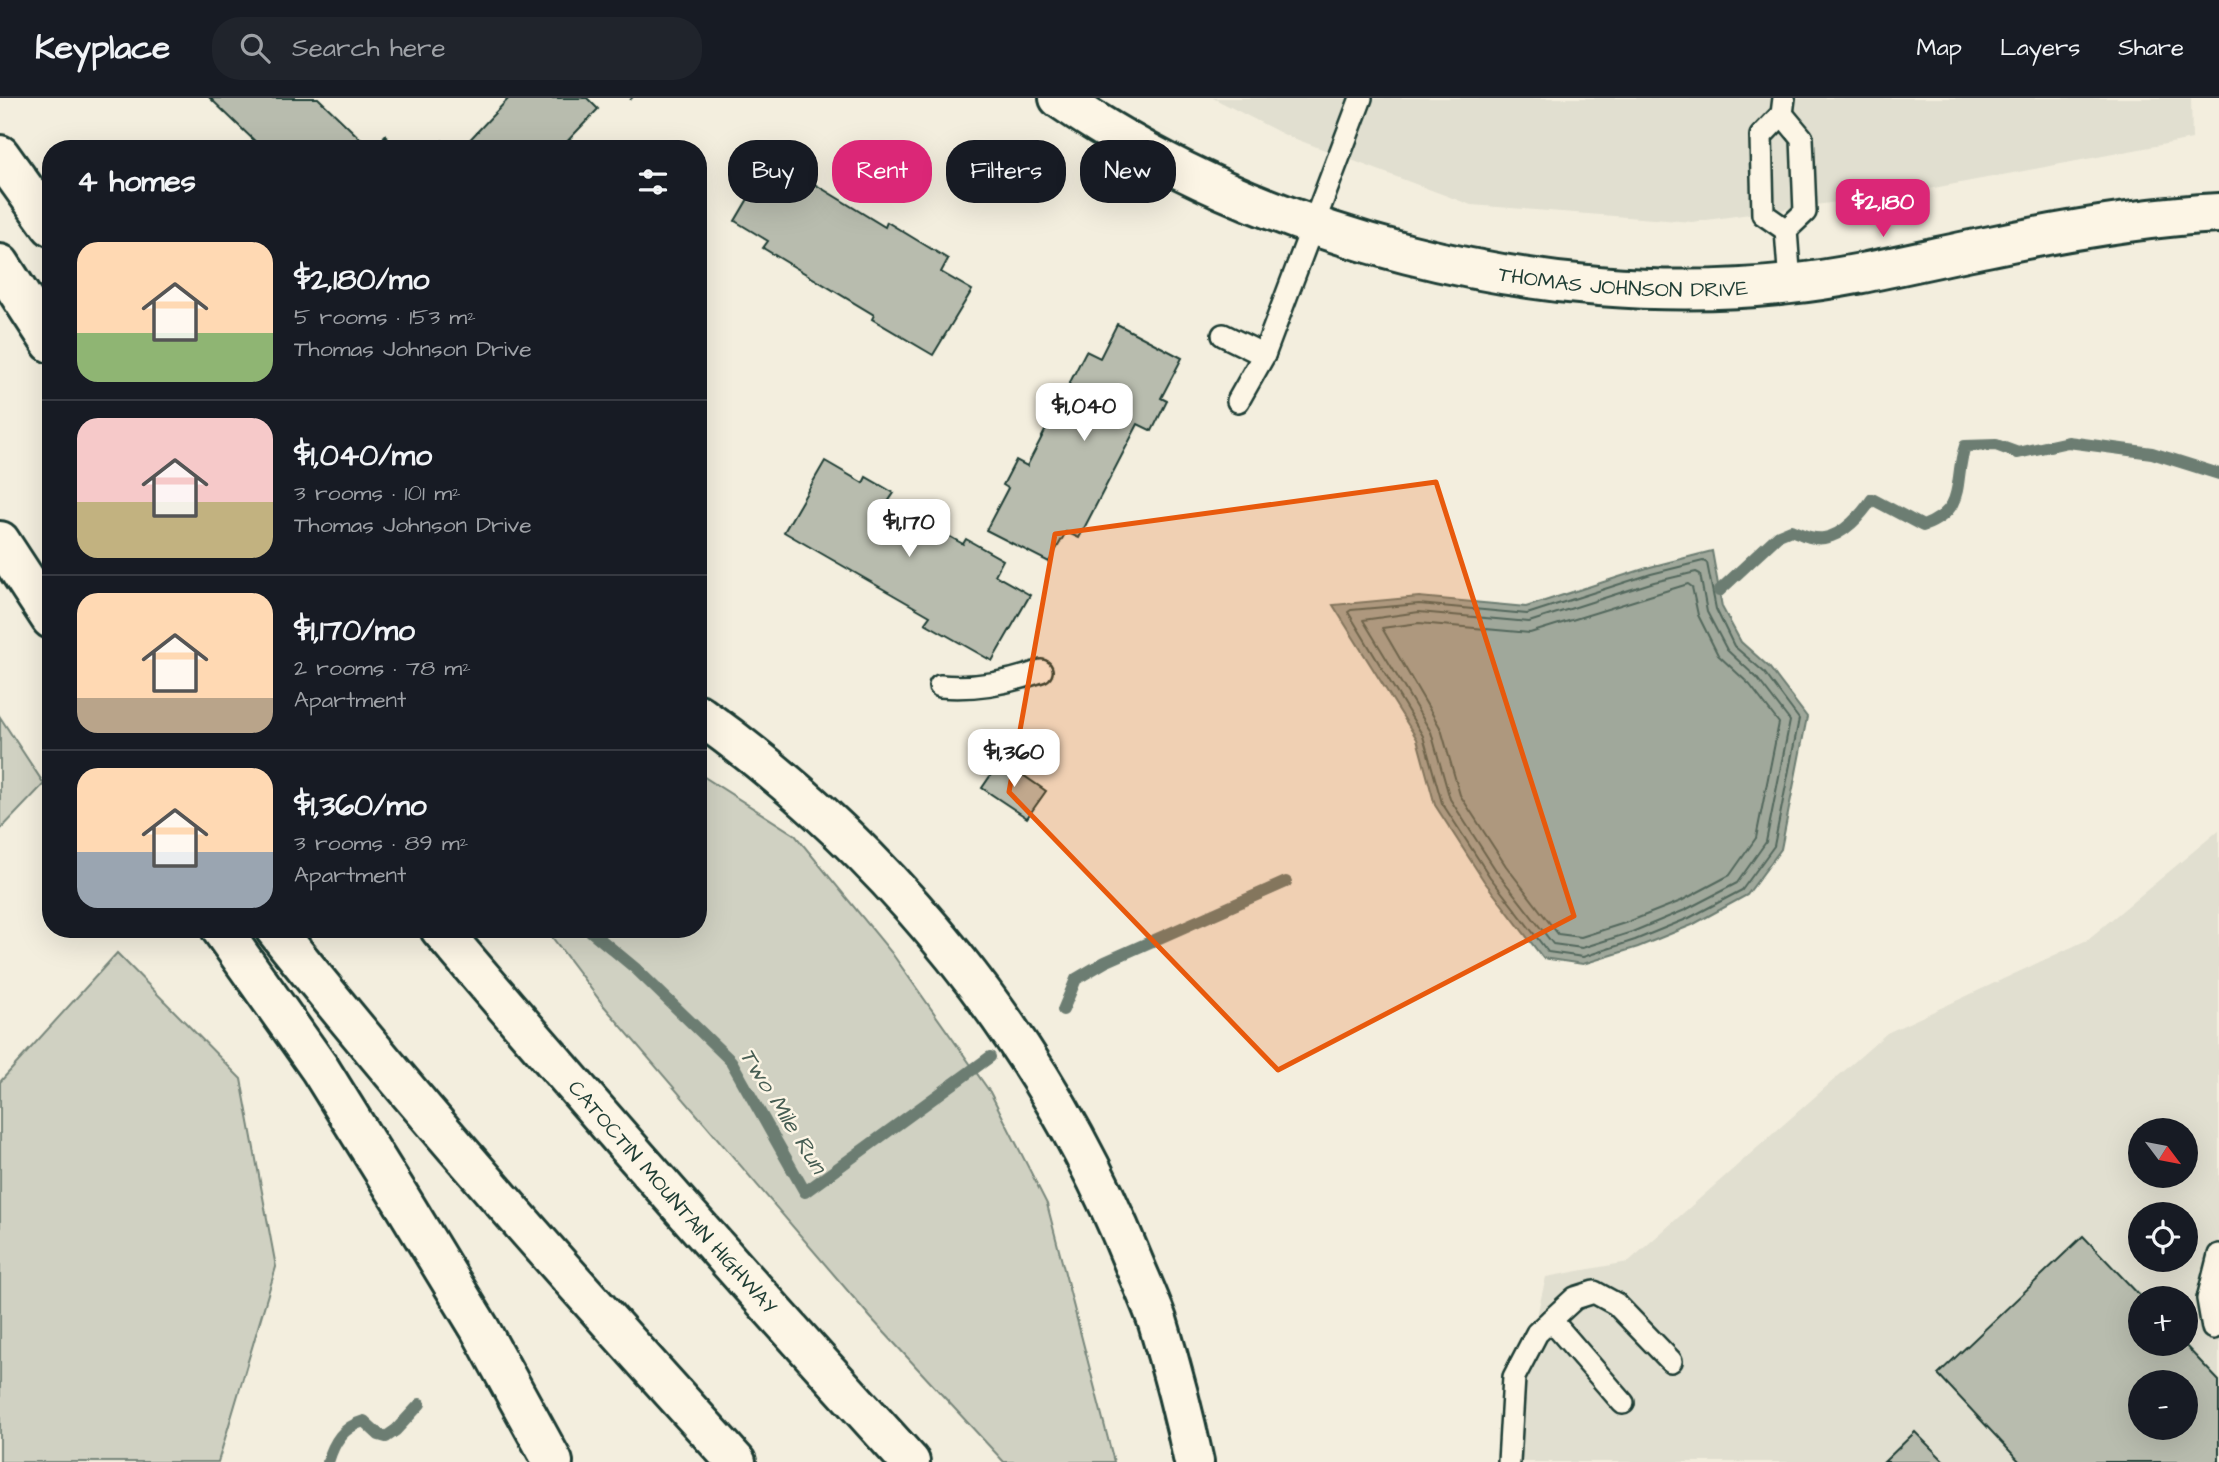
<!DOCTYPE html>
<html lang="en">
<head>
<meta charset="utf-8">
<style>
	body { margin:0; font-family:"Architects Daughter",sans-serif; background:#20242c; color:#f1f3f6; height:100vh; display:flex; flex-direction:column; font-size:26px; white-space:nowrap }
	* { box-sizing:border-box; margin:0 }
	p { font-size:23px; color:#9ea1a6 }
	.icon { flex:none; width:38px; height:38px; fill:none; stroke:currentColor; stroke-width:2; stroke-linecap:round; stroke-linejoin:round }
	.map { position:relative; flex:1; overflow:hidden }
	.details { position:absolute; left:42px; top:42px; width:665px; height:798px; display:flex; flex-direction:column; background:#171b24; border-radius:28px; box-shadow:0 7px 28px #0002 }
	.details>* { flex:none }
	.guide { position:absolute; left:728px; top:42px; width:665px; height:63px; display:flex; gap:14px }
	.needle { width:46px; rotate:122deg }
	.fabs { position:absolute; left:2128px; top:1020px; display:grid; gap:14px }
	.fabs a { display:grid; place-items:center; width:70px; height:70px; border-radius:50%; background:#171b24; box-shadow:0 7px 28px #0002; font-size:35px }
	.price { position:absolute; translate:-50% -60px; padding:0 16px; border-radius:14px; background:#fff; color:#222; font-size:23px; line-height:46px; filter:drop-shadow(0 2px 4px #0008) }
	.price::after { content:''; position:absolute; left:50%; top:42px; width:21px; height:16px; margin-left:-10px; background:inherit; clip-path:polygon(0 0,100% 0,50% 100%) }
	.price.selected { background:#db2777; color:#fff }
	ul { padding:0; list-style:none }
	li { display:flex; align-items:center; gap:21px; height:175px; padding:0 35px }
	li+li { border-top:2px solid #363941 }
	li span { display:grid; place-items:center; flex:none; width:196px; height:140px; border-radius:21px; color:#555 }
	li>.icon { margin-inline-start:auto }
	span .icon { width:84px; height:84px; fill:#fffc; stroke-width:1 }
	li b { font-size:30px }
	h2 { display:flex; justify-content:space-between; align-items:center; height:84px; padding:0 35px; font-size:30px }
	.chip { padding:0 24px; border-radius:28px; background:#171b24; box-shadow:0 7px 28px #0002; font-size:24px; line-height:63px }
	.chip.selected { background:#db2777; color:#fff }
	header { display:flex; align-items:center; gap:42px; box-sizing:border-box; height:98px; padding:0 35px; background:#171b24; border-bottom:2px solid #363941 }
	header strong { font-size:33px }
	nav { display:flex; gap:38px; margin-inline-start:auto; font-size:24px }
	.search { width:490px; height:63px; background:#20242c; display:flex; align-items:center; gap:18px; box-sizing:border-box; padding:0 24px; border-radius:28px; color:#9ea1a6; font-size:26px }
	.map>svg:first-child { display:block }
	.built { fill:#e1dfd0; fill-rule:evenodd }
	.green { fill:#d0d1c2; stroke:#78877b; stroke-width:2 }
	.water { fill:#a0a89b; stroke:#6c7d72; stroke-width:2 }
	.lines { fill:none; stroke-linecap:round; stroke-linejoin:round }
	.shore { stroke:#53685d; stroke-width:2 }
	.stream { stroke:#6c7d72; stroke-width:12 }
	.building { fill:#b8bcae; stroke:#1f3d34; stroke-width:2; fill-rule:evenodd }
	.service-casing { stroke:#1f3d34; stroke-width:26 }
	.tertiary-casing { stroke:#1f3d34; stroke-width:44 }
	.motorway-casing { stroke:#1f3d34; stroke-width:44 }
	.path { stroke:#1f3d34; stroke-width:4.5; stroke-dasharray:5 5; stroke-linecap:butt }
	.service { stroke:#fcf5e5; stroke-width:21 }
	.tertiary { stroke:#fcf5e5; stroke-width:38 }
	.motorway { stroke:#fcf5e5; stroke-width:38 }
	.marked { fill:#e8590c; fill-opacity:0.2; stroke:#e8590c; stroke-width:5; stroke-linejoin:round }
	.labels { text-anchor:middle; dominant-baseline:central; stroke-width:5; stroke-linejoin:round; paint-order:stroke }
	.street-label { font-size:21px; fill:#1f3d34; stroke:#fcf5e5 }
	.water-label { font-size:23px; font-style:italic; fill:#465d53; stroke:#fcf5e5 }
</style>
</head>
<body>
<header>
<strong>Keyplace</strong>
<div class="search"><svg class="icon" aria-label="search" viewBox="0 0 24 24"><circle cx="10" cy="10" r="6"/><path d="M15 15l6 6"/></svg>Search here</div>
<nav><a>Map</a><a>Layers</a><a>Share</a></nav>
</header>
<div class="map">
<svg width="2219" height="1364" viewBox="0 0 2219 1364">
	<rect width="100%" height="100%" fill="#f3eede"/>
	<filter id="ink" filterUnits="userSpaceOnUse"><feTurbulence type="fractalNoise" baseFrequency=".0143" numOctaves="2"/><feDisplacementMap in="SourceGraphic" scale="14" xChannelSelector="R" yChannelSelector="G"/><feConvolveMatrix kernelMatrix="1 2 1 2 8 2 1 2 1" color-interpolation-filters="sRGB"/></filter>
	<g filter="url(#ink)">
		<!-- built -->
		<g class="built">
			<polygon points="1213,0 2191,0 2192,41 1918,93 1692,124 1471,107 1285,37"/>
			<path d="M 2219,732 L 2219,1364 L 1503,1364 L 1546,1179 L 1628,1164 L 1887,935 L 2087,842 ZM 2140,1032 L 2186,1032 L 2186,1078 L 2140,1078 ZM 2140,1116 L 2186,1116 L 2186,1162 L 2140,1162 ZM 2140,1200 L 2186,1200 L 2186,1246 L 2140,1246 ZM 2140,1284 L 2186,1284 L 2186,1330 L 2140,1330 Z"/>
		</g>
		<!-- green -->
		<g class="green">
			<polygon points="0,619 44,686 0,732"/>
			<polygon points="698,675 795,737 891,854 990,994 1047,1106 1114,1364 1004,1364 871,1220 604,908 546,831 698,831"/>
			<polygon points="117,855 241,981 276,1169 218,1364 0,1364 0,984"/>
		</g>
		<!-- water -->
		<polygon class="water" points="1712,453 1722,509 1741,544 1769,569 1807,619 1781,751 1747,797 1692,827 1638,849 1583,866 1543,860 1484,783 1435,707 1417,641 1333,507 1419,499 1526,509 1650,469"/>
		<g class="lines">
			<!-- shore -->
			<g class="shore">
				<polygon points="1703,463 1707,465 1716,511 1734,548 1764,574 1799,621 1774,748 1742,792 1689,820 1635,842 1583,859 1548,854 1490,779 1442,705 1423,638 1348,514 1351,512 1419,506 1527,516 1651,476"/>
				<polygon points="1696,474 1700,476 1707,514 1727,552 1757,580 1790,623 1766,744 1737,785 1685,812 1632,834 1582,850 1553,846 1497,774 1450,701 1431,634 1363,522 1419,514 1529,524 1654,484"/>
				<polygon points="1688,486 1692,489 1698,517 1718,557 1750,587 1779,625 1756,740 1730,777 1681,803 1628,824 1581,839 1558,836 1506,768 1460,697 1441,631 1382,530 1419,525 1530,535"/>
			</g>
			<!-- stream -->
			<g class="stream">
				<path d="M 1719,493 L 1779,437 L 1791,432 C 1801,436 1813,442 1824,440 C 1844,437 1862,416 1872,401 L 1923,428 C 1968,411 1953,384 1965,348 L 1996,347 L 2018,355 L 2068,344 L 2152,355 L 2219,376"/>
				<polyline points="588,831 635,870 731,963 805,1094 990,959"/>
				<polyline points="1063,912 1076,881 1105,864 1286,784"/>
				<path d="M 328,1364 C 334,1344 343,1329 364,1323 L 379,1337 L 386,1339 L 396,1332 L 420,1306"/>
			</g>
		</g>
		<!-- building -->
		<g class="building">
			<polygon points="210,0 318,0 371,51 263,51"/>
			<polygon points="509,0 587,0 598,11 560,51 461,51"/>
			<polygon points="772,60 885,129 887,124 948,161 941,174 972,192 933,257 872,221 874,217 763,150 768,143 735,123"/>
			<polygon points="1117,226 1182,260 1161,300 1167,303 1152,333 1138,326 1079,440 1066,434 1049,464 986,432 1008,390 1003,387 1016,362 1027,368 1086,253 1100,260"/>
			<polygon points="825,363 863,385 866,379 894,395 888,404 963,446 966,441 1003,462 995,477 1030,497 992,563 925,525 930,518 784,434"/>
			<polygon points="1001,662 1046,693 1027,720 982,690"/>
			<path d="M 2083,1138 L 2142,1200 L 2140,1246 L 2184,1246 L 2219,1283 L 2219,1364 L 2020,1364 L 1938,1276 ZM 2140,1284 L 2186,1284 L 2186,1330 L 2140,1330 Z"/>
			<polygon points="1915,1334 1945,1364 1884,1364"/>
		</g>
		<g class="lines">
			<!-- service casing -->
			<g class="service-casing">
				<g id="service">
					<polyline points="1784,0 1782,16 1761,38 1763,116 1786,132"/>
					<polyline points="1782,16 1802,40 1805,114 1786,132"/>
					<polyline points="1786,132 1790,186"/>
					<polyline points="1223,237 1264,257"/>
					<polyline points="1238,303 1264,257 1361,0"/>
					<path d="M 940,588 C 975,591 1008,585 1041,573"/>
					<polyline points="1551,1222 1623,1305"/>
					<polyline points="2213,1230 2208,1201 2219,1157"/>
					<polyline points="1509,1364 1514,1279 1537,1235 1575,1200 1594,1194 1616,1206 1671,1263"/>
				</g>
			</g>
			<!-- tertiary casing -->
			<g class="tertiary-casing">
				<g id="tertiary">
					<path id="s1" d="M 1059,0 C 1263,141 1542,213 1790,186 C 1856,179 1920,162 1986,149 C 2062,133 2141,119 2219,115"/>
				</g>
			</g>
			<!-- motorway casing -->
			<g class="motorway-casing">
				<g id="motorway">
					<polyline points="0,57 51,128"/>
					<polyline points="0,166 51,245"/>
					<polyline points="0,443 51,521"/>
					<path d="M 698,616 C 889,752 1045,944 1132,1161 C 1141,1183 1151,1204 1158,1225 C 1172,1271 1184,1317 1194,1364"/>
					<polyline points="221,831 320,971 401,1101 480,1231 553,1364"/>
					<path d="M 275,831 C 421,1015 578,1190 736,1364"/>
					<path id="s2" d="M 440,831 C 594,1012 750,1189 910,1364"/>
				</g>
			</g>
			<!-- path -->
			<g class="path">
				<polyline points="631,0 632,1"/>
				<polyline points="384,37 399,51"/>
				<polyline points="436,51 444,43"/>
			</g>
			<!-- service -->
			<use href="#service" class="service"/>
			<!-- tertiary -->
			<use href="#tertiary" class="tertiary"/>
			<!-- motorway -->
			<use href="#motorway" class="motorway"/>
		</g>
	</g>
	<!-- marked area -->
	<path class="marked" d="M 1436,384 L 1574,818 L 1278,972 L 1009,694 L 1055,436 Z"/>
	<g class="labels">
		<!-- street labels -->
		<g class="street-label">
			<text stroke="none"><textPath href="#s1" startOffset="602">THOMAS JOHNSON DRIVE</textPath></text>
			<text stroke="none"><textPath href="#s2" startOffset="355">CATOCTIN MOUNTAIN HIGHWAY</textPath></text>
		</g>
		<!-- water labels -->
		<g class="water-label">
			<text transform="translate(783 1013) rotate(58)">Two Mile Run</text>
		</g>
	</g>
</svg>
<div class="fabs">
<a><svg class="needle" viewBox="-14 -14 28 28"><path d="M0-13l5 13h-10z" fill="#e53935"/><path d="M0 13l5-13h-10z" fill="#9ea1a6"/></svg></a>
<a><svg class="icon" aria-label="locate" viewBox="0 0 24 24"><circle cx="12" cy="12" r="6"/><path d="M12 2v4M12 18v4M2 12h4M18 12h4"/></svg></a>
<a>+</a>
<a>−</a>
</div>
<b class="price selected" style="left:1883px;top:141px">$2,180</b>
<b class="price" style="left:1084px;top:345px">$1,040</b>
<b class="price" style="left:909px;top:461px">$1,170</b>
<b class="price" style="left:1014px;top:691px">$1,360</b>
<div class="guide">
<a class="chip">Buy</a>
<a class="chip selected">Rent</a>
<a class="chip">Filters</a>
<a class="chip">New</a>
</div>
<section class="details">
<h2>4 homes<svg class="icon" aria-label="filters" viewBox="0 0 24 24"><path d="M4 7h16M4 17h16"/><circle cx="9" cy="7" r="2"/><circle cx="15" cy="17" r="2"/></svg></h2>
<ul>
<li><span style="background:linear-gradient(#ffd9b3 65%,#8fb573 0)"><svg class="icon" aria-label="home" viewBox="0 0 24 24"><path d="M3 11l9-7 9 7M6 9v11h12V9"/></svg></span><div><b>$2,180/mo</b><p>5 rooms · 153 m²</p><p>Thomas Johnson Drive</p></div></li>
<li><span style="background:linear-gradient(#f6c9c9 60%,#c2b280 0)"><svg class="icon" aria-label="home" viewBox="0 0 24 24"><path d="M3 11l9-7 9 7M6 9v11h12V9"/></svg></span><div><b>$1,040/mo</b><p>3 rooms · 101 m²</p><p>Thomas Johnson Drive</p></div></li>
<li><span style="background:linear-gradient(#ffd9b3 75%,#b9a48a 0)"><svg class="icon" aria-label="home" viewBox="0 0 24 24"><path d="M3 11l9-7 9 7M6 9v11h12V9"/></svg></span><div><b>$1,170/mo</b><p>2 rooms · 78 m²</p><p>Apartment</p></div></li>
<li><span style="background:linear-gradient(#ffd9b3 60%,#9aa5b1 0)"><svg class="icon" aria-label="home" viewBox="0 0 24 24"><path d="M3 11l9-7 9 7M6 9v11h12V9"/></svg></span><div><b>$1,360/mo</b><p>3 rooms · 89 m²</p><p>Apartment</p></div></li>
</ul>
</section>
</div>
</body>
</html>
